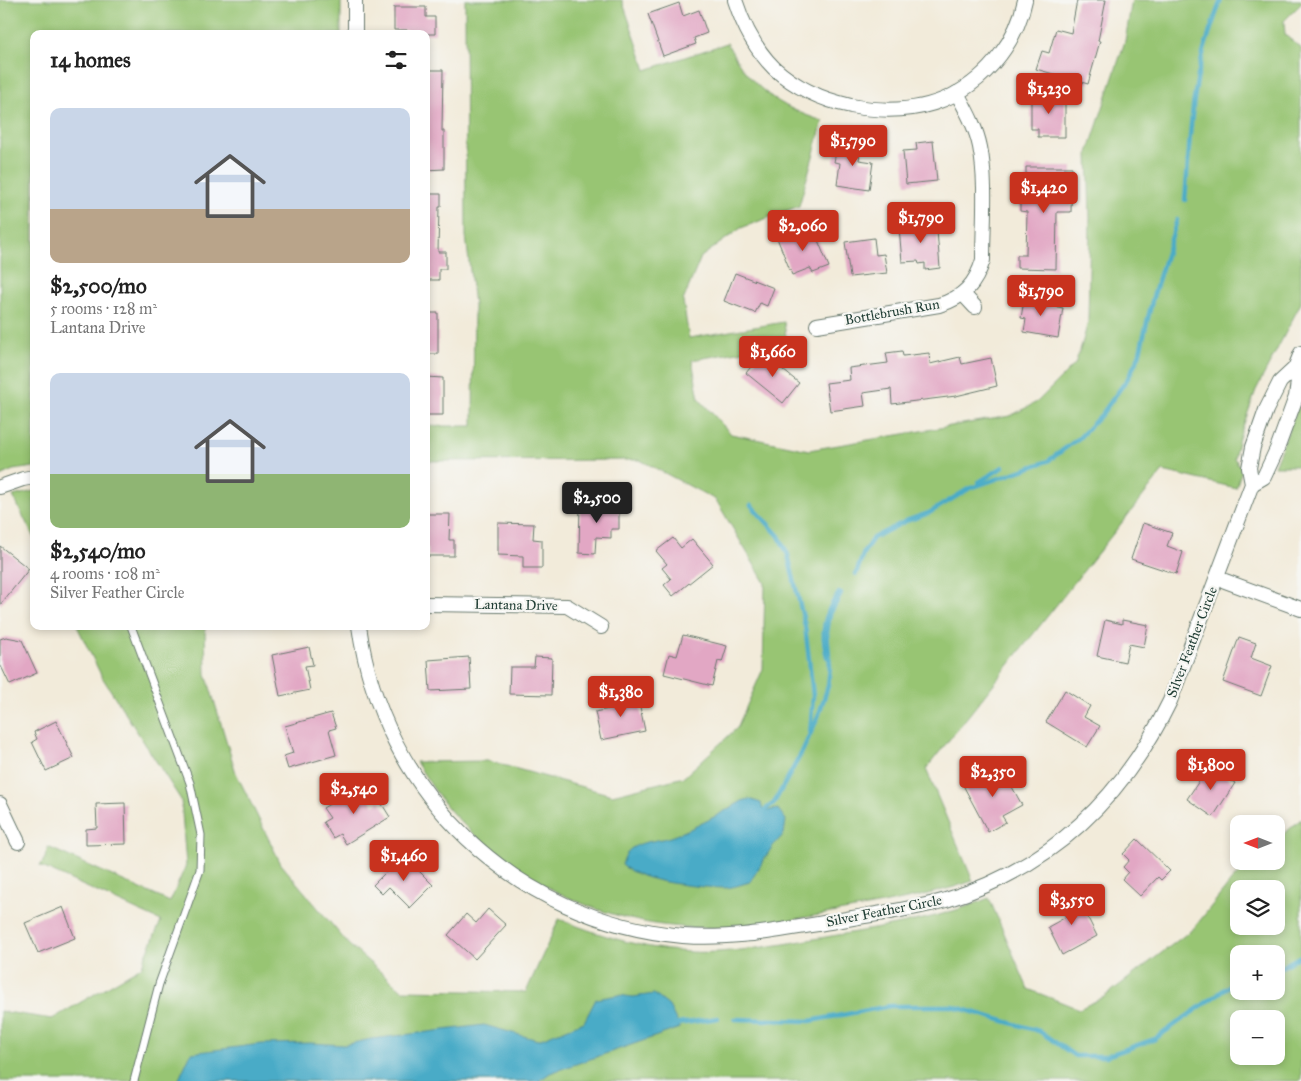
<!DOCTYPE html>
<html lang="en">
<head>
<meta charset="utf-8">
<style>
	body { margin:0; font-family:"IM FELL Great Primer",serif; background:#f2f2f2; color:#222; height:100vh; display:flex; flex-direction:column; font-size:19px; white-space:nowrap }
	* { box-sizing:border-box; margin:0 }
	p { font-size:16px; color:#767676 }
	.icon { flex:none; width:28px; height:28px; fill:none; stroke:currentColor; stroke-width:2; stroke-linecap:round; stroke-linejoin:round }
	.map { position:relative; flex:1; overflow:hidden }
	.sheet { position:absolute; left:30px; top:30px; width:400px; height:600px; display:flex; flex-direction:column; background:#fff; border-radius:10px; box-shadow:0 2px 8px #0003 }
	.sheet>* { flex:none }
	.needle { width:32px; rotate:270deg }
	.buttons { position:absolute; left:1230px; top:815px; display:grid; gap:10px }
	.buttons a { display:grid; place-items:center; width:55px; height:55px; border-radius:10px; background:#fff; box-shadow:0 2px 8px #0003; font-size:25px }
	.price { position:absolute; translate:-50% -42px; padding:0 11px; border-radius:5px; background:#c8321e; color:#fff; font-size:16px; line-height:32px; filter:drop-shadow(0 1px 2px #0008) }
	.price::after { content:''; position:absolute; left:50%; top:30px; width:15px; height:11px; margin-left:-8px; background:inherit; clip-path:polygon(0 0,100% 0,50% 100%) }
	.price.current { background:#222; color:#fff }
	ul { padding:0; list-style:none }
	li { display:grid; align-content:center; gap:10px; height:265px; padding:0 20px }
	li span { display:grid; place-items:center; height:155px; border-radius:10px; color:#555 }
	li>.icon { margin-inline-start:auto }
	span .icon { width:90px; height:90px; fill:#fffc; stroke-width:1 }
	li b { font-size:21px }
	h2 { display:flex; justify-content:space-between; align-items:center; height:60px; padding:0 20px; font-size:21px }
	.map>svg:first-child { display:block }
	.green { fill:#98c573; stroke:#5c8154; fill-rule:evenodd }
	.water { fill:#48abc7; stroke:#34747e }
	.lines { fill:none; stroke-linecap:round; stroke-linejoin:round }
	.stream { stroke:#48abc7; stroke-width:4.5 }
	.building { fill:#e2a7c4 }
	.lane-casing { stroke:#697a6e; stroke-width:9 }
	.street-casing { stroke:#697a6e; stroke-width:16 }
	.lane { stroke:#fff; stroke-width:7 }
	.street { stroke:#fff; stroke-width:14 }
	.labels { text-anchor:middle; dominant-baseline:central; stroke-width:4.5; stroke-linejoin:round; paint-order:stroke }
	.street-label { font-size:14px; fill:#1f3d34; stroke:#f6f6f2 }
</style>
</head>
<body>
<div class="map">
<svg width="1301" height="1081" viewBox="0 0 1301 1081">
	<rect width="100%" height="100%" fill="#f6f6f2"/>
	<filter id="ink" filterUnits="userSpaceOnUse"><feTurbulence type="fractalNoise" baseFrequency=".02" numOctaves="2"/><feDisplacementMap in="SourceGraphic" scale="10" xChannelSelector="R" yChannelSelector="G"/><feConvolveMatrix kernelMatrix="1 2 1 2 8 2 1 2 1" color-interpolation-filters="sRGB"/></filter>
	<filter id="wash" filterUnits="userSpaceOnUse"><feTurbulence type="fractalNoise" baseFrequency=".0096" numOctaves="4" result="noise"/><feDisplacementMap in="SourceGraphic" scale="20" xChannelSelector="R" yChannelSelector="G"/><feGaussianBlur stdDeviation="1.12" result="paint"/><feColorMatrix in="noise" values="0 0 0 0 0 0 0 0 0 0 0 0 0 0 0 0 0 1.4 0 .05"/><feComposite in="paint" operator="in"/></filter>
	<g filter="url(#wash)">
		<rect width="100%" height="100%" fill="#f2ebda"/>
		<!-- green -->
		<g class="green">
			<polygon points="0,0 341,0 341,34 34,34 34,467 13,470 0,476"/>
			<path d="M 465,0 L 622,0 L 646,70 L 727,43 C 749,86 778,107 823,121 L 799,206 L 741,228 L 701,257 L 683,301 L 689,338 L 784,322 L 786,337 L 789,343 L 692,360 L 699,399 L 731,434 L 809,450 L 1010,416 L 1037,402 L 1075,364 L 1082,344 L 1088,322 L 1090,218 L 1088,153 L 1125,41 L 1132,0 L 1301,0 L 1301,4 L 1284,21 L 1285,35 L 1301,48 L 1301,303 L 1256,390 L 1239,438 L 1234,459 L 1237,461 L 1237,464 L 1243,466 L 1236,488 L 1163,471 L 926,769 L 973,881 C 925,897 875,906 825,914 C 799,919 773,922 747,925 C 737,926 726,929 717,928 C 686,928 653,926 623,917 C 561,901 503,865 459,820 C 442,803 429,782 416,762 L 488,761 L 612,795 L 684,777 L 737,728 L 763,669 L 765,583 L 716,500 L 640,460 L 426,461 L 426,426 L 473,426 L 474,305 L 466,236 Z"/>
			<polygon points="1301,400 1301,466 1274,466"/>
			<polygon points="34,491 34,538 13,496"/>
			<path d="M 77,626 L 205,626 L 206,674 L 236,773 L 281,864 L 349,945 L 402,990 L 526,992 L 559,919 C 609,939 663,955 718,952 C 762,949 806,940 850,933 C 898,925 944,917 989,898 L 1028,989 L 1079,1009 L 1104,997 L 1194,928 L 1232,880 L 1253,861 L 1276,861 L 1276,841 L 1301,819 L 1301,1081 L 0,1081 L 0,1011 L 52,1019 L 141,967 L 161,921 L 40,866 L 45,858 L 48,847 L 170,902 L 186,865 L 181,800 L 102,677 ZM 1239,889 L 1276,889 L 1276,926 L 1239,926 ZM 1239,954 L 1276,954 L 1276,991 L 1239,991 ZM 1239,1019 L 1276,1019 L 1276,1056 L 1239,1056 Z"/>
		</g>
		<!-- water -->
		<g class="water">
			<path d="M 749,799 L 761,803 L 763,811 L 778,809 L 786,820 L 784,834 L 772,847 L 750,882 C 742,884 732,888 724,888 C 697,887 642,883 622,865 C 624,858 626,852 632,848 C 644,840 660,841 673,836 C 697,827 720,814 742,801 Z"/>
			<polygon points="654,994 669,1006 680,1028 550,1073 539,1081 178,1081 191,1053 261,1044 311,1043 344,1045 371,1039 484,1025 538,1040 584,1022 596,999 618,995 633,997"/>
		</g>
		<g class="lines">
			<!-- stream -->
			<g class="stream">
				<path d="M 1185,200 C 1189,156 1190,110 1200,66 C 1205,43 1213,22 1221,0"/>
				<polyline points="979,482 1003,467"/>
				<polyline points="968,489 1048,461 1079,438 1102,414 1128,378 1139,356 1153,297 1177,220"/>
				<polyline points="751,505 779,536 788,555 805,626 809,659 813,696 810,734"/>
				<polyline points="856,574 864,552 873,538 906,521 929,513 970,488"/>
				<path d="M 827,657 C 820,632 824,613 839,593"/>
				<polyline points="763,811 774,803 802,752 818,717 828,686 830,666 827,633 830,614 841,594"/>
				<polyline points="1276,970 1301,956"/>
				<polyline points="735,1019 810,1021 890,1006 952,1006 1039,1031 1075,1056 1106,1056 1155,1039 1239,979"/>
				<polyline points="678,1024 718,1018"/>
			</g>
		</g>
		<g id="blocks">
			<!-- building -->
			<g class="building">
				<polygon points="1077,0 1106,0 1098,41 1100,41 1088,84 1036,69 1042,51 1049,53 1056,29 1071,33"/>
				<polygon points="679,3 683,16 699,10 707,33 694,38 696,44 663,56 648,14"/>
				<polygon points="394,7 426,7 426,17 435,17 435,34 407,34 407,30 394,30"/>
				<polygon points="426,70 443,70 442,131 444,131 444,169 426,170"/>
				<polygon points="1031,95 1065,95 1065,137 1038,137 1038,129 1031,129"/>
				<polygon points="933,141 937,181 906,184 903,151 917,150 916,143"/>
				<polygon points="838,142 861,146 859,160 873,162 869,190 837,185 840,163 834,162"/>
				<polygon points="1026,167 1072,167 1071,212 1057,212 1056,269 1017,268 1017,255 1026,255 1027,212 1020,211 1020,191 1026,191"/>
				<polygon points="426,194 441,194 441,207 439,207 438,252 446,252 446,269 439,269 439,280 426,280"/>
				<polygon points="936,218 940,268 925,270 925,263 919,264 918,261 902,262 899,227 919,225 918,220"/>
				<polygon points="813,228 829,267 813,273 810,268 792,275 777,238 799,229 800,233"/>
				<polygon points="874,238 876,255 884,254 887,273 850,277 845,242"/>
				<polygon points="735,273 774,288 767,306 760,303 755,313 724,301"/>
				<polygon points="1025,294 1043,297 1042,304 1063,308 1058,338 1024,332 1026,319 1021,318"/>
				<rect x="426" y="313" width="12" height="41"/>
				<polygon points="902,351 903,356 929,353 930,364 960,357 962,364 991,358 997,386 956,396 892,404 891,389 863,393 865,406 830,411 826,383 850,380 849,368 888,363 886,353"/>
				<polygon points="762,353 799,383 783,403 746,373"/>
				<polygon points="426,377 443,378 443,415 426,415"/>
				<polygon points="580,502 619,503 619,529 611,529 611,538 596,537 595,554 579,553"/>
				<polygon points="426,514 450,514 449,540 454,540 454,556 428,556 428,548 426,548"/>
				<polygon points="498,523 534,524 533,539 542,540 542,568 523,568 523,556 498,555"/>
				<polygon points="1143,523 1172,533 1167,546 1183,552 1176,574 1131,559"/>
				<polygon points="673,538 681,548 692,539 713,564 673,596 664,585 671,579 662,568 667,564 656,551"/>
				<polygon points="0,546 29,569 0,605"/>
				<polygon points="1105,620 1122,624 1122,620 1148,625 1144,647 1129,644 1125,662 1097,656"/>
				<polygon points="683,635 727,646 722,662 718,661 712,686 664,674 669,654 677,656"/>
				<polygon points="6,637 22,640 37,673 10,685 0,664 0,639"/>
				<polygon points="1239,637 1256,643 1251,658 1272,666 1261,696 1223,682"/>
				<polygon points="309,647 313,665 305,666 310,690 280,696 272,655"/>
				<polygon points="469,657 471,689 430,691 428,660"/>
				<polygon points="535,657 552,658 551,695 509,694 510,667 534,667"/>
				<polygon points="1065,690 1090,706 1084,717 1100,726 1087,747 1046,722"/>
				<polygon points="637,692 645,731 601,740 595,712 618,707 616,696"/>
				<polygon points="331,713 336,728 329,730 336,755 288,769 284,756 293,753 285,726"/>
				<polygon points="56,721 74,758 46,771 32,742 37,739 34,732"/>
				<polygon points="1209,766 1235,783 1213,817 1187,799"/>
				<polygon points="1001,767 1022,805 1002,816 1006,822 988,832 964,787"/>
				<polygon points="362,785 374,805 380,801 390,817 346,844 340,834 333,838 323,822 330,818 323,808"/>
				<polygon points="125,803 126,844 86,845 86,829 97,828 96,804"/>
				<polygon points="1137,839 1170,871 1161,880 1158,877 1140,896 1122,879 1128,872 1123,867 1129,860 1123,854"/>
				<polygon points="403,855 433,885 410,908 389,887 382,894 373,885"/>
				<polygon points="1076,894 1097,936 1062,955 1048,927 1066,917 1059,903"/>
				<polygon points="63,907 75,938 38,953 25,923"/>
				<polygon points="488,909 506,925 475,959 448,935 466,914 476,923"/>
			</g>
		</g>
	</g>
	<g filter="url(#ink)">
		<use href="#blocks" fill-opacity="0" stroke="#697a6e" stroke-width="1"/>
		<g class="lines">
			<!-- lane casing -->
			<g class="lane-casing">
				<polyline id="lane" points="131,626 190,783 201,835 200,870 159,984 134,1081"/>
			</g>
			<!-- street casing -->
			<g class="street-casing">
				<g id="street">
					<polyline points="355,0 355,34"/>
					<path d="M 735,0 C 743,25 755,49 774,68 C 796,88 823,100 851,106 C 910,117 963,104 1000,55 C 1012,39 1021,20 1025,0"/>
					<polyline points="963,294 975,307"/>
					<path d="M 817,325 L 939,305 C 963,298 976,284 983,260 C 983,224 987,182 980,147 C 976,127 966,110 957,93"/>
					<polyline points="1252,484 1264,477 1277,449 1296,397 1298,381 1295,368"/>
					<polyline points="0,487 23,479 34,477"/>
					<polyline points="1217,578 1301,609"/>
					<polyline points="426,604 567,606 601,627"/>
					<path d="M 359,626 C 382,793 515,921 683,936 C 735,940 786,929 836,921 C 873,914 911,910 946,900 C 1051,868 1123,798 1170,701 L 1252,484 L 1249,468 L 1253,447 L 1266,410 L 1280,382 L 1295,368 L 1301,353"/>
					<polyline points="0,804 18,842"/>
				</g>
			</g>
			<!-- lane -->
			<use href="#lane" class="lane"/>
			<!-- street -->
			<use href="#street" class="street"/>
		</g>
	</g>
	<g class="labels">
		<!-- street labels -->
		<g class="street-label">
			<text transform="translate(892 312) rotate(-10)">Bottlebrush Run</text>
			<text transform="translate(516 605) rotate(1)">Lantana Drive</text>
			<text transform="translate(1192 642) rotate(-69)">Silver Feather Circle</text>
			<text transform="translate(884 911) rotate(-11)">Silver Feather Circle</text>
		</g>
	</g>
</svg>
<div class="buttons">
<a><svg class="needle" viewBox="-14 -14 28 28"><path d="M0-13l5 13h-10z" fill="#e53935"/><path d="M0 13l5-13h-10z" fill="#767676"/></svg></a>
<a><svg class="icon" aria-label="layers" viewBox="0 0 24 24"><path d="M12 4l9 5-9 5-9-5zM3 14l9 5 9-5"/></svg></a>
<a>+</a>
<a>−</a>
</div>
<b class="price" style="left:1049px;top:115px">$1,230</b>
<b class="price" style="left:853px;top:167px">$1,790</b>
<b class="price" style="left:1044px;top:214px">$1,420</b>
<b class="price" style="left:921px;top:244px">$1,790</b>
<b class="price" style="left:803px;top:252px">$2,060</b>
<b class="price" style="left:1041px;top:317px">$1,790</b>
<b class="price" style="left:773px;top:378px">$1,660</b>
<b class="price current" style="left:597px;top:524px">$2,500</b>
<b class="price" style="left:621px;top:718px">$1,380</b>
<b class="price" style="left:1211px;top:791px">$1,800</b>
<b class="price" style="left:993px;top:798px">$2,350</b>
<b class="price" style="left:354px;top:815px">$2,540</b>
<b class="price" style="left:404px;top:882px">$1,460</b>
<b class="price" style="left:1072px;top:926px">$3,550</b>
<section class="sheet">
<h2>14 homes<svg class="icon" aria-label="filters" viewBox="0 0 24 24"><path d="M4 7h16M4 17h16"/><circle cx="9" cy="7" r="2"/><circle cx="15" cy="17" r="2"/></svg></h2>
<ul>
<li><span style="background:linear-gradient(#c9d6e8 65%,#b9a48a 0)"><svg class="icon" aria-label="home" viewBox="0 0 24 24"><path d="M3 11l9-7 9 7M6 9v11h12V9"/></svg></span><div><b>$2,500/mo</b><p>5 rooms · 128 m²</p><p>Lantana Drive</p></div></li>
<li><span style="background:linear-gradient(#c9d6e8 65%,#8fb573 0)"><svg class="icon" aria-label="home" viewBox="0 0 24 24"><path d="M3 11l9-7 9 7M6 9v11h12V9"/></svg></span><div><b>$2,540/mo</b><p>4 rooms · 108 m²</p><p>Silver Feather Circle</p></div></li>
</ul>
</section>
</div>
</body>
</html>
